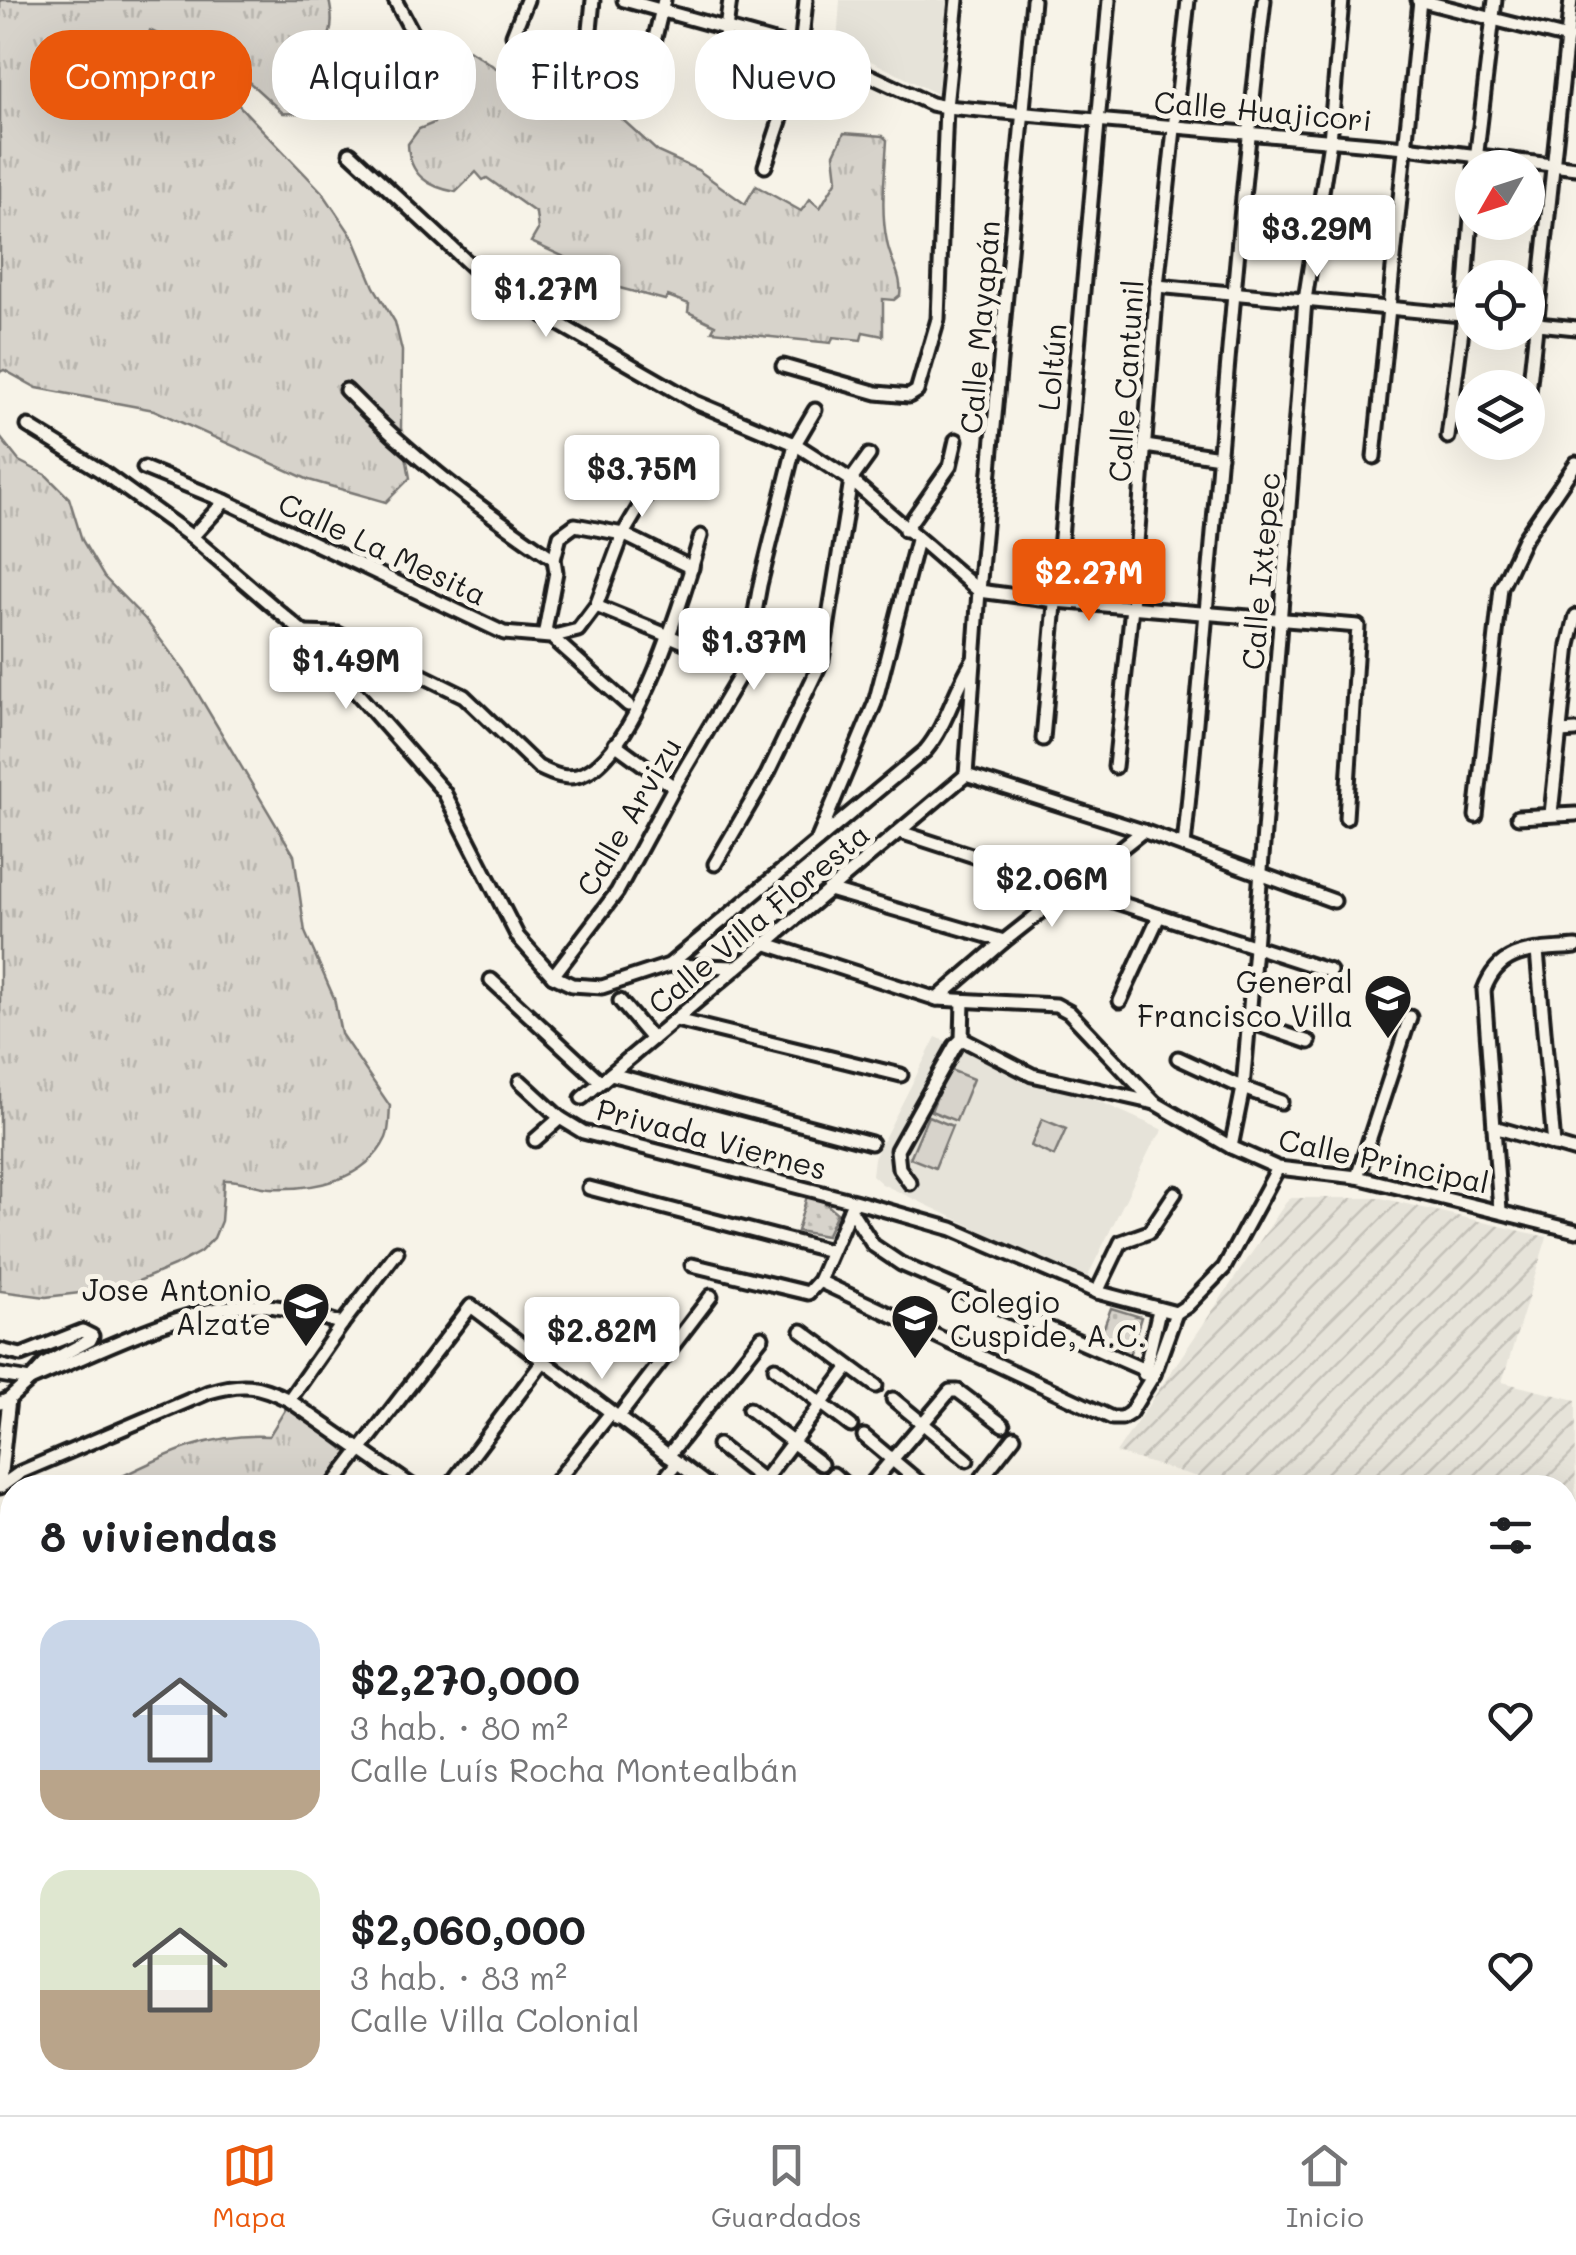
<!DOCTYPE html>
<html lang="es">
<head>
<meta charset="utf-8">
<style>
	body { margin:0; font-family:Mali,sans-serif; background:#f2f2f2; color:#202124; height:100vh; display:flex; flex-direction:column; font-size:38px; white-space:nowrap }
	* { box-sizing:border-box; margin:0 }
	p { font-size:32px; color:#757577 }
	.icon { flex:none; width:55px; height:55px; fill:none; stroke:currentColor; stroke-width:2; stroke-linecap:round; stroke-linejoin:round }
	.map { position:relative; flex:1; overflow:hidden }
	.panel { position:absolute; left:0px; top:1475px; width:1578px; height:640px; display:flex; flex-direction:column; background:#fff; border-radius:40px 40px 0 0; box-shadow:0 10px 40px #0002 }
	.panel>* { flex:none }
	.hud { position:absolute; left:30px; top:30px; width:1000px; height:90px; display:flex; gap:20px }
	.needle { width:65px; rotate:231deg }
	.buttons { position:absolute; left:1455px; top:150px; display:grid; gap:20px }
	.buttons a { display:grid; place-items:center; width:90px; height:90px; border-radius:50%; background:#fff; box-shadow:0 10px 40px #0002; font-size:50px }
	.price { position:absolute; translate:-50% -85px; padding:0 22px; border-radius:10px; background:#fff; color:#222; font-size:32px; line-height:65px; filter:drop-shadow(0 2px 5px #0008) }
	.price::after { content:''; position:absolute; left:50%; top:60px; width:30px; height:22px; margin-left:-15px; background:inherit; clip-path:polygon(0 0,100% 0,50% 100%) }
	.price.active { background:#ea580c; color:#fff }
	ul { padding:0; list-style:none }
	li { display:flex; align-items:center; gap:30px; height:250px; padding:0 40px }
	li span { display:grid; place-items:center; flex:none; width:280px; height:200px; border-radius:30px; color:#555 }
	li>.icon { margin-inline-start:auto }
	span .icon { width:120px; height:120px; fill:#fffc; stroke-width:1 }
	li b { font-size:42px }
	h2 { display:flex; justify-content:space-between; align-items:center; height:120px; padding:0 40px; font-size:42px }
	.tag { padding:0 35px; border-radius:40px; background:#fff; box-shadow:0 10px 40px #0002; font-size:35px; line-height:90px }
	.tag.active { background:#ea580c; color:#fff }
	.dock { display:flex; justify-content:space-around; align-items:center; height:140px; border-top:2px solid #e0e0e0; background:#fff; font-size:28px; color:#757577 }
	.dock a { display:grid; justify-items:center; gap:5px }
	.dock .active { color:#ea580c }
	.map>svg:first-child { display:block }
	.built { fill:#e6e3d9 }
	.industrial { fill:url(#industrial-furrows) }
	.grass { fill:url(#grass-tufts); stroke:#7a7874; stroke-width:2.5 }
	.park { fill:url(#park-dots); stroke:#7a7874; stroke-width:2.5 }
	.pitch { fill:#d7d3cb; stroke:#7a7874; stroke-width:2.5 }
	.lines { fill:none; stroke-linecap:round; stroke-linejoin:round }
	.minor-casing { stroke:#1c1c1c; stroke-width:19 }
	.major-casing { stroke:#1c1c1c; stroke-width:21 }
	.minor { stroke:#f7f3e8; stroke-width:11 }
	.major { stroke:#f7f3e8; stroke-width:14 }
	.labels { text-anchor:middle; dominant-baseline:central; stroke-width:10; stroke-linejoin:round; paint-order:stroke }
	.street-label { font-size:30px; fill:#1c1c1c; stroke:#f7f3e8 }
	.poi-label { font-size:30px; fill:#1c1c1c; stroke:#f7f3e8; text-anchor:end }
</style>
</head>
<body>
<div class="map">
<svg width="1576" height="2115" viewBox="0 0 1576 2115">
	<defs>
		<pattern id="industrial-furrows" width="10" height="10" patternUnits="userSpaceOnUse" patternTransform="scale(2.5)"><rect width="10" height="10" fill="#e6e3d9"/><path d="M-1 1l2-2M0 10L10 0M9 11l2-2" fill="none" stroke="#c5c2ba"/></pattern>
		<pattern id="grass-tufts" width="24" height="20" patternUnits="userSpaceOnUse" patternTransform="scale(2.5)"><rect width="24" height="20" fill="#d7d3cb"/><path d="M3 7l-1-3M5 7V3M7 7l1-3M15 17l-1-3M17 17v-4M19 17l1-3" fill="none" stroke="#b8b5ae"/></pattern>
		<pattern id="park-dots" width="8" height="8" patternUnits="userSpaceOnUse" patternTransform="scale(2.5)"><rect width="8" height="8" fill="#d7d3cb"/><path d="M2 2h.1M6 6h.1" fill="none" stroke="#b8b5ae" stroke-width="1.8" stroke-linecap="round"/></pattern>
	</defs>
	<rect width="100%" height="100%" fill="#f7f3e8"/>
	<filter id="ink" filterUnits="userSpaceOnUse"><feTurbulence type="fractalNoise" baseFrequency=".01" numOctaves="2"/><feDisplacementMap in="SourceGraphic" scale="20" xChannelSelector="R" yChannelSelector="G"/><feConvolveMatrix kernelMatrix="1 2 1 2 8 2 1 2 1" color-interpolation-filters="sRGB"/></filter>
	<g filter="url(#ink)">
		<!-- built -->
		<g class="built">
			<polygon points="840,0 949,0 937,94 837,44"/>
			<polygon points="936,1037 1052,1087 1063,1085 1163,1130 1151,1147 1086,1280 882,1184 872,1175 874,1158"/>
		</g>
		<!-- industrial -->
		<polygon class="industrial" points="1289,1198 1381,1198 1547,1237 1502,1382 1576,1400 1574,1734 1565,1730 1565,1488 1195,1487 1198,1477 1116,1453"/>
		<!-- grass -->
		<g class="grass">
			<path d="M 0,0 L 329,0 C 336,30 330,40 310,64 L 322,94 L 309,114 L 283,113 L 238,72 L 149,30 L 205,70 L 323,193 L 354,239 L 374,287 L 395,322 L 402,351 L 401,428 L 410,478 L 386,502 L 309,480 L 154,410 L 37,388 L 4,370 L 0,372 Z"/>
			<path d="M 469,50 L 514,80 L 522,84 L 530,84 L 583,115 L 588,107 L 610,108 L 658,152 L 698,170 L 745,204 L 756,186 L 801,211 L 810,199 L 820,208 L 837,180 L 834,154 L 844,133 L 883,136 L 887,140 C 885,175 880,209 887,242 C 890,261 903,276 900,295 L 894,300 L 883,299 L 883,336 L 863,332 L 861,340 L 833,337 L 831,343 L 712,331 L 715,325 L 688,312 L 689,304 L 668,296 L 665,300 L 612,286 L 590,275 L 591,269 L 531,242 L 538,230 L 536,213 L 487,178 L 483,180 L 476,172 L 456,192 C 428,187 409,175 408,144 L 419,129 L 434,123 L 437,107 L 431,83 Z"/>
			<path d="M 0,437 L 19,461 L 46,475 L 69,498 L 82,540 L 104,577 L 145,619 L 185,672 L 294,855 L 305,932 L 334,998 L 341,1034 L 390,1106 C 389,1116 390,1129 386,1138 C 366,1181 312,1190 270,1188 C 254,1187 241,1179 224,1180 L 221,1221 L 214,1238 L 200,1252 L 174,1266 L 122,1288 L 46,1297 L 0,1291 Z"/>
			<path d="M 288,1405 L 350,1454 L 338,1464 L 325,1487 L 98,1488 C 156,1460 203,1432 269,1436 Z"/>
			<polygon points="5,1521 12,1521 12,1660 0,1645 0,1557"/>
		</g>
		<!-- park -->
		<g class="park">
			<polygon points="807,1196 824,1202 837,1213 826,1236 797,1231"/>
			<polygon points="1111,1308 1141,1317 1128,1359 1097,1345"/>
		</g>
		<!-- pitch -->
		<g class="pitch">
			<polygon points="948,1069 973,1079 956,1121 931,1111"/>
			<polygon points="928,1116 952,1126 935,1168 910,1158"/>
			<polygon points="1042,1119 1066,1129 1054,1156 1031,1146"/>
		</g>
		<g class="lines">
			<!-- minor casing -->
			<g class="minor-casing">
				<g id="minor">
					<polyline points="395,0 411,30"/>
					<polyline points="624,0 832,58 931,104 946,107 1406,147 1576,168"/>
					<polyline points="1418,0 1568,38"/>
					<polyline points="590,30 593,0"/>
					<polyline points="513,35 527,0"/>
					<polyline points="801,49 806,0"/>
					<polyline points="649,63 664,0"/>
					<polyline points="718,87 730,0"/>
					<polyline points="350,153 480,274 542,314 695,402 795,444 851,480 979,591 1056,601 1358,626 1346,818"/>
					<polyline points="765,166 785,106 793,46"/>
					<polyline points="1475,168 1495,0"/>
					<polyline points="1157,286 1472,316"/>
					<polyline points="1528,323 1576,328"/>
					<polyline points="783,366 877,393 909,396 917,391 938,319 946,107 957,0"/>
					<path d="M 346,390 C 409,455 479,508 554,559"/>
					<polyline points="1528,402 1571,0"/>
					<path d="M 28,426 L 101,471 L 192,537 L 304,633 L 444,792 L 518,937 L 553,976 L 572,985 L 602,987 L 669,965 L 925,751 C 948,724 954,689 974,659"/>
					<polyline points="1448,437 1464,315 1472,203"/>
					<polyline points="1145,446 1220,457"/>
					<polyline points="1374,457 1420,0"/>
					<polyline points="144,468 225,501 504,633 550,637 578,630 596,606 623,534 651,487"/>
					<polyline points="905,530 950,466 956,440"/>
					<polyline points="192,537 225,501"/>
					<polyline points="596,606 745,667"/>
					<path d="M 304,633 L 338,634 L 464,696 L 538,767 C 552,774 567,781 583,774 C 638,752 685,591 701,536"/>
					<polyline points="628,705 545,631 556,572 554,559 560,536 575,525 623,534 692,568"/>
					<polyline points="1560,732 1576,731"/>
					<polyline points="1043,739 1109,0"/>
					<polyline points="615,744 674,787"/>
					<polyline points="1115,767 1132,607 1157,286 1188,0"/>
					<polyline points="966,775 979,591 1033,0"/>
					<polyline points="966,775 1143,831 1334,901"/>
					<polyline points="1551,814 1569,645 1576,616"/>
					<polyline points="1476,816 1501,588 1524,539 1576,463"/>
					<polyline points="1518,817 1576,814"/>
					<polyline points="900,832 1330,971"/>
					<polyline points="817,841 875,703 917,540"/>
					<path d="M 1184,846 C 1213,564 1231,282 1264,0"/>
					<polyline points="715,864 767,775 822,660 851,480 869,455"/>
					<polyline points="829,890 1004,941"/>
					<polyline points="764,943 937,999 1056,1005 1069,1012 1155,1103 1231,1147 1278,1168 1357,1177 1576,1231"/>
					<polyline points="1537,951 1554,1145"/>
					<polyline points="669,965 735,967"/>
					<polyline points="553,976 617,892 674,787 745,667 760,585 795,444 815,410"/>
					<polyline points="491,980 601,1082"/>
					<polyline points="937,999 1004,941 1143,831"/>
					<polyline points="620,1001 652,1039"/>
					<polyline points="1120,1001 1159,916"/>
					<polyline points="676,1020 901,1075"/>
					<polyline points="1247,1021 1309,1042"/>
					<polyline points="962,1039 1032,1075 1155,1103"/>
					<polyline points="1178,1058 1243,1088 1281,1102"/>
					<polyline points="611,1074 871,1143"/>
					<polyline points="520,1081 560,1118 583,1132 854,1201 952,1229 1097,1292 1176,1313"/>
					<polyline points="582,1098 966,775"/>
					<polyline points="1494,1127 1576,1151"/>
					<polyline points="535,1140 560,1118"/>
					<polyline points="1231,1147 1243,1088 1255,948 1305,300 1330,141 1342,0"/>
					<polyline points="1357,1177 1410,1017"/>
					<polyline points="910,1183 899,1168 897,1150 955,1046 962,1039 963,1001"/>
					<polyline points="589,1188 830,1251"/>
					<polyline points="850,1209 873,1245 901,1264 1154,1374"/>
					<path d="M 1500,1210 L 1484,990 C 1500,946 1535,951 1576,947"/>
					<polyline points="692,1265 808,1293 819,1281 852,1205"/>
					<polyline points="819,1281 1112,1418 1122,1418 1130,1413 1154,1374 1176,1313 1187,1306 1224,1268 1278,1168"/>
					<polyline points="1097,1292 1121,1242 1149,1232 1175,1193"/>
					<polyline points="802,1331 876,1386"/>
					<polyline points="0,1350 21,1355 82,1331 92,1336 90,1340 45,1364 33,1377"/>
					<polyline points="775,1368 851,1426"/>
					<polyline points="1144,1374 1159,1310"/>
					<polyline points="0,1375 30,1380"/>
					<polyline points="893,1399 967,1460"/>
					<polyline points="289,1400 342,1324 397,1252"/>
					<path d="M 0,1403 L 9,1399 L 30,1380 C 93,1354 183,1307 250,1305 C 282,1305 311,1314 342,1324"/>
					<polyline points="749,1409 821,1464"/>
					<polyline points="617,1419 711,1296"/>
					<polyline points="864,1436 926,1488"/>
					<polyline points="718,1445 773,1488"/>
					<polyline points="668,1456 762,1337"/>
					<polyline points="833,1474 849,1488"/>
					<polyline points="0,1481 9,1399"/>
					<path d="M 0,1487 L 21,1472 L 209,1392 C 243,1382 257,1384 289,1400 L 415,1488"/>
					<polyline points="331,1488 471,1306 711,1488"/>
					<polyline points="448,1488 542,1363"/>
					<polyline points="551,1488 610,1414"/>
					<polyline points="657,1488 677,1463"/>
					<polyline points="758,1488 849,1367"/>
					<polyline points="868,1488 950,1391 958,1391 1003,1425"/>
					<polyline points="974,1488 1014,1437"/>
					<polyline points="0,1667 12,1675"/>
					<polyline points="0,1789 12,1788"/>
					<polyline points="0,1875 12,1892"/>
					<polyline points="1565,1888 1576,1892"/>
					<polyline points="0,1984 12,1975"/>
					<polyline points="0,2084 12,2074"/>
					<polyline points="166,2102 175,2115"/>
					<polyline points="286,2102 295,2115"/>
					<polyline points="527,2102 554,2115"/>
					<polyline points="94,2115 111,2102"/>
					<polyline points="343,2115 349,2102"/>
					<polyline points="453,2115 458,2102"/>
					<polyline points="669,2115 675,2102"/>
					<polyline points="784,2115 789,2102"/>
					<polyline points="1136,2115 1139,2102"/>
				</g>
			</g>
			<!-- major casing -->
			<g class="major-casing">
				<g id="major">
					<polyline points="1565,1809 1576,1782"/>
					<polyline points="1565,1926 1576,1899"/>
					<polyline points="1445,2115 1450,2102"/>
					<polyline points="1489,2115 1494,2102"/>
				</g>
			</g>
			<!-- minor -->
			<use href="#minor" class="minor"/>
			<!-- major -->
			<use href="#major" class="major"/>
		</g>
	</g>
	<!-- icons -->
	<defs>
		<g id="school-pin" transform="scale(2.5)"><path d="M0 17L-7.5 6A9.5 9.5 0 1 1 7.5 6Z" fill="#1c1c1c" stroke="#f7f3e8"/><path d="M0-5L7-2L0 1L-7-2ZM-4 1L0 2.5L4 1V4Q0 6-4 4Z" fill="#fff"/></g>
	</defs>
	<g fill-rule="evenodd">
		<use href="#school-pin" x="1388" y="998"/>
		<use href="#school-pin" x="306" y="1306"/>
		<use href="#school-pin" x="915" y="1318"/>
	</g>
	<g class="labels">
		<!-- street labels -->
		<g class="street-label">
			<text transform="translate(1263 110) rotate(5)">Calle Huajicori</text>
			<text transform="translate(979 327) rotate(-85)">Calle Mayapán</text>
			<text transform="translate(1051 367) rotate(-85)">Loltún</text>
			<text transform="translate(1125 381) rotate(-86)">Calle Cantunil</text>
			<text transform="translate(383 548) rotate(25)">Calle La Mesita</text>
			<text transform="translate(1260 571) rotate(-85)">Calle Ixtepec</text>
			<text transform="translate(628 816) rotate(-60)">Calle Arvizu</text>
			<text transform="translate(758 918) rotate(-40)">Calle Villa Floresta</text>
			<text transform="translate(712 1138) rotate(15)">Privada Viernes</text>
			<text transform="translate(1384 1160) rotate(12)">Calle Principal</text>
		</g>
		<!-- poi labels -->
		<g class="poi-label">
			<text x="1353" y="981">General<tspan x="1353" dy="34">Francisco Villa</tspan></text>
			<text x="271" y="1289">Jose Antonio<tspan x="271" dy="34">Alzate</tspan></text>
			<text x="950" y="1301" text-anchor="start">Colegio<tspan x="950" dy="34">Cuspide, A.C.</tspan></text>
		</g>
	</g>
</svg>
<div class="buttons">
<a><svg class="needle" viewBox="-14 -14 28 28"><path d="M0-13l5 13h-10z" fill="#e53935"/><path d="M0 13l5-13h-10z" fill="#757577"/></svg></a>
<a><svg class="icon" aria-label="locate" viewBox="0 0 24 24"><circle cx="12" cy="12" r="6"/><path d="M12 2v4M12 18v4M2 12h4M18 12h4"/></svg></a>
<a><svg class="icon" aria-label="layers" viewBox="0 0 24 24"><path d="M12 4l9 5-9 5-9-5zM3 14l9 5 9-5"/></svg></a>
</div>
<b class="price" style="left:1317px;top:280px">$3.29M</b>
<b class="price" style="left:546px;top:340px">$1.27M</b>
<b class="price" style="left:642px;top:520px">$3.75M</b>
<b class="price active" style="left:1089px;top:624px">$2.27M</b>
<b class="price" style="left:754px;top:693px">$1.37M</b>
<b class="price" style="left:346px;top:712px">$1.49M</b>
<b class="price" style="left:1052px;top:930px">$2.06M</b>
<b class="price" style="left:602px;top:1382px">$2.82M</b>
<div class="hud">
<a class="tag active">Comprar</a>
<a class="tag">Alquilar</a>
<a class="tag">Filtros</a>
<a class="tag">Nuevo</a>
</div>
<section class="panel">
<h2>8 viviendas<svg class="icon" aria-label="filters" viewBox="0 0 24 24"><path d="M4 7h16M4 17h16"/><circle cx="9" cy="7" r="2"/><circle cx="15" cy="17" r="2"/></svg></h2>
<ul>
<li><span style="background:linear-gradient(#c9d6e8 75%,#b9a48a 0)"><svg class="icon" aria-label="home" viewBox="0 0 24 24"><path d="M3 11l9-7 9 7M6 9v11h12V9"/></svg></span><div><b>$2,270,000</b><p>3 hab. · 80 m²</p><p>Calle Luís Rocha Montealbán</p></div><svg class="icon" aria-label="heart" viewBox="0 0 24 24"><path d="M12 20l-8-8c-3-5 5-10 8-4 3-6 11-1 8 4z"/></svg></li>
<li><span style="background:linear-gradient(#dfe7d0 60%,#b9a48a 0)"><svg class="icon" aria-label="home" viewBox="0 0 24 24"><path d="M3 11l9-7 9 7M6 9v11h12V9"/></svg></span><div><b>$2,060,000</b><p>3 hab. · 83 m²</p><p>Calle Villa Colonial</p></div><svg class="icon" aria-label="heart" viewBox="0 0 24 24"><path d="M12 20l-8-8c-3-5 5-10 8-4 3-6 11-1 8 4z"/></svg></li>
</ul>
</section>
</div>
<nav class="dock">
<a class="active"><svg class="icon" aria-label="map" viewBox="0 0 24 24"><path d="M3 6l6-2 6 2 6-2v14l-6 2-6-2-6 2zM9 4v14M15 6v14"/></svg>Mapa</a>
<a><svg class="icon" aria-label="saved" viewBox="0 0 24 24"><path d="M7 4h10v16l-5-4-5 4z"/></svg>Guardados</a>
<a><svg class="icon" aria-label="home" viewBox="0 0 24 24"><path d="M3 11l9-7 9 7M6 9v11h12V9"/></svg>Inicio</a>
</nav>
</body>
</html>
